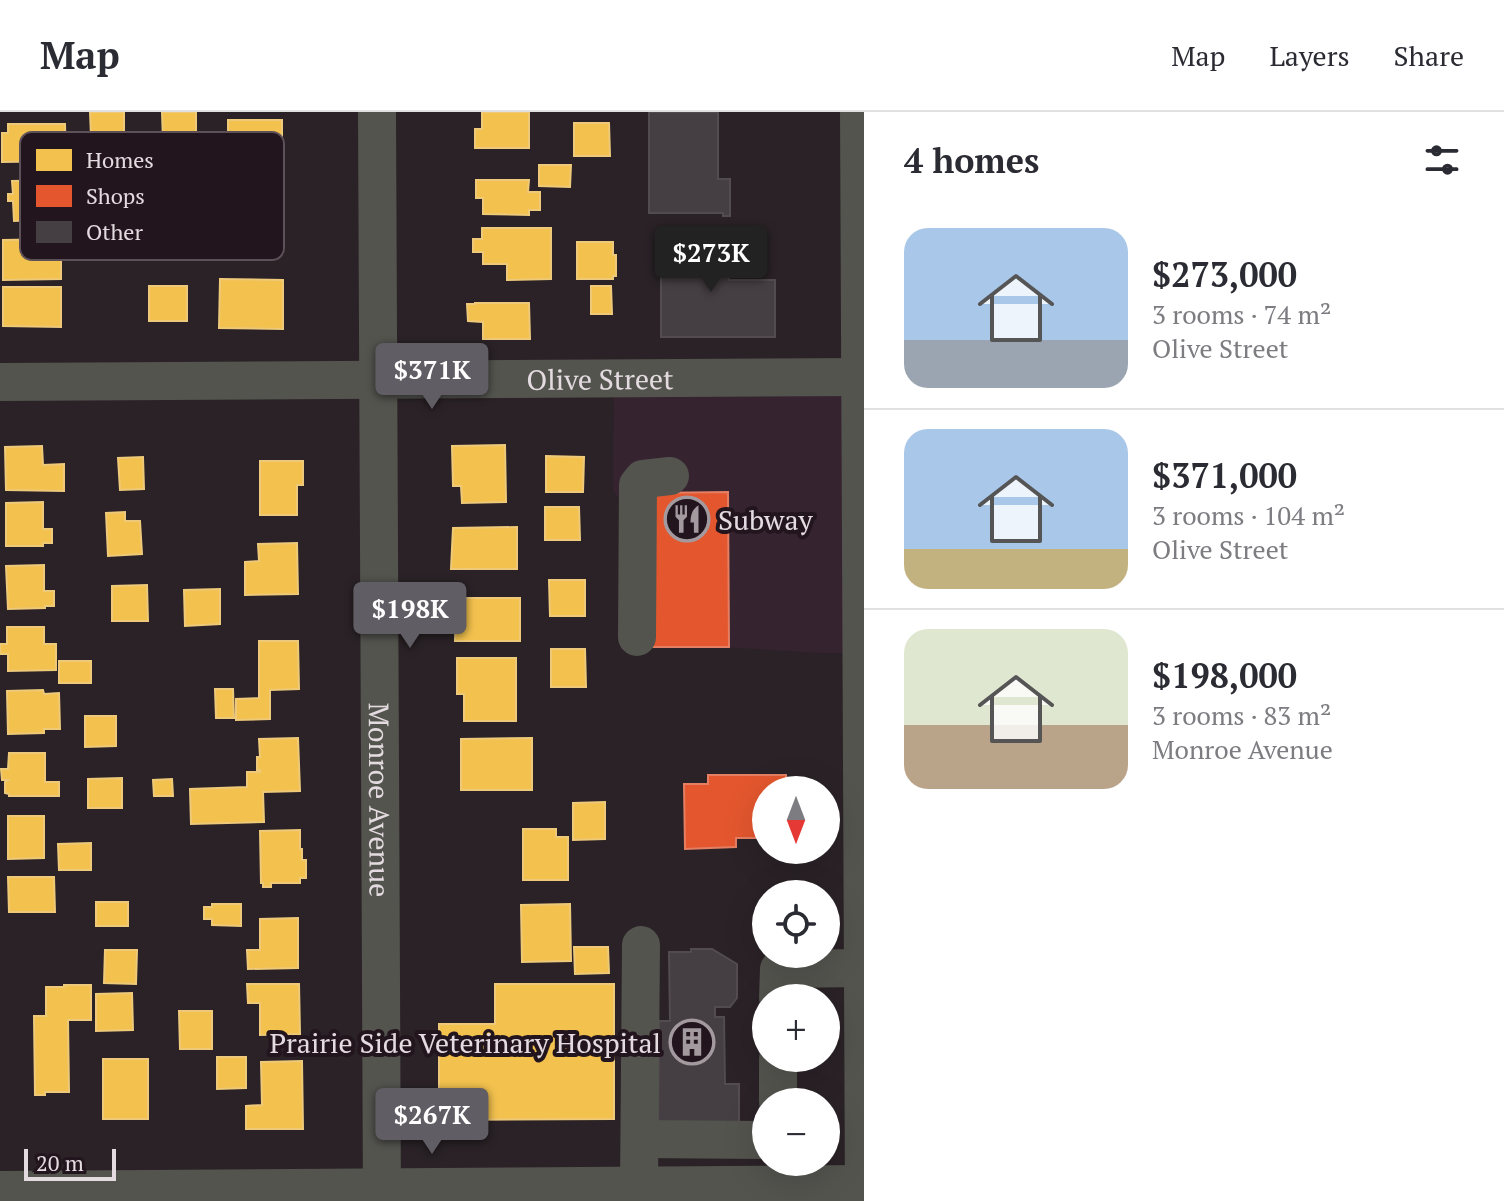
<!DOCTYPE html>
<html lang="en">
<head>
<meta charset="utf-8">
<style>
	body { margin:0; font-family:"PT Serif",serif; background:#f2f2f3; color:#2b2b33; height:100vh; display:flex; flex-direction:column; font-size:30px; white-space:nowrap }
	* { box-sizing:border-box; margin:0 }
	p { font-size:26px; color:#7c7c81 }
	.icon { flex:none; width:44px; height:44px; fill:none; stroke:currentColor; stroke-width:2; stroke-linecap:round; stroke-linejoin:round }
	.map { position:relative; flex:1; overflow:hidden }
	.side { display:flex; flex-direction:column; background:#fff; width:640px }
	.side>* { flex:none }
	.needle { width:52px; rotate:180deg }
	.buttons { position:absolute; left:752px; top:664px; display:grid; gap:16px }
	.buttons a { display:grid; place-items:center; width:88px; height:88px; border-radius:50%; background:#fff; box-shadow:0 8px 32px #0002; font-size:40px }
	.scale { position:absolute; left:24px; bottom:20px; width:92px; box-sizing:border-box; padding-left:8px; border:4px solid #e4dbe0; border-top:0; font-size:22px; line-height:28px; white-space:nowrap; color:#e4dbe0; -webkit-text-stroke:6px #23151e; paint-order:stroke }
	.price { position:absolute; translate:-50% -68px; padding:0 18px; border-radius:8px; background:#615d64; color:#fff; font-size:26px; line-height:52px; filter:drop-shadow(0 2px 4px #0008) }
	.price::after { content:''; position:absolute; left:50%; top:48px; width:24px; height:18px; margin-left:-12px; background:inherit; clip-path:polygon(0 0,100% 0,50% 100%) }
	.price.active { background:#222; color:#fff }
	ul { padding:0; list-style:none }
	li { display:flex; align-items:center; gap:24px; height:200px; padding:0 40px }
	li+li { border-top:2px solid #e1e1e2 }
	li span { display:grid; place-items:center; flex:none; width:224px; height:160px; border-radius:24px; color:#555 }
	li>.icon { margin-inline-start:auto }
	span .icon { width:96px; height:96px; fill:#fffc; stroke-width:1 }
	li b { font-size:34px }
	h2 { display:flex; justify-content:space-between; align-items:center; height:96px; padding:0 40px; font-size:34px }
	header { display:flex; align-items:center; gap:48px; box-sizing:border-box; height:112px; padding:0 40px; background:#fff; border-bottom:2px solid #e1e1e2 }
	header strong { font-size:38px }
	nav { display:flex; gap:44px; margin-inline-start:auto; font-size:28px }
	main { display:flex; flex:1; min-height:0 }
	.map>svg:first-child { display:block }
	.built { fill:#35232f }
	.homes { fill:#f2c14e; stroke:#eec97a; stroke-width:2 }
	.shops { fill:#e4572e; stroke:#e47f63; stroke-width:2 }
	.building { fill:#453e42; stroke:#524b4f; stroke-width:2 }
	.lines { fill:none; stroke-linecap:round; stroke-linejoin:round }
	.minor { stroke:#53544e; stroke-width:38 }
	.labels { text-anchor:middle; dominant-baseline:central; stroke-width:8; stroke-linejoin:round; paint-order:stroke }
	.street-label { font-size:28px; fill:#e4dbe0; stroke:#23151e }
	.poi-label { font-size:28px; fill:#e4dbe0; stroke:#23151e; text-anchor:start }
	.key { fill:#23151e; stroke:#5d5058; stroke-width:2 }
	.key-label { font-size:22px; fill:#e4dbe0 }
</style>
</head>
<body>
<header>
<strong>Map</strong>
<nav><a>Map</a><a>Layers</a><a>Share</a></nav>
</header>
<main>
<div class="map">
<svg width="864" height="1089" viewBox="0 0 864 1089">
	<rect width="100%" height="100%" fill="#2a2226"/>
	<!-- built -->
	<polygon class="built" points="860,264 862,541 820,541 724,535 647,535 626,398 613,378 614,266"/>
	<!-- homes -->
	<g class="homes">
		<polygon points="90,0 124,0 124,23 91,24"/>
		<polygon points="162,0 196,0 196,29 163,29"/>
		<polygon points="482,0 529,0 529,36 475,36 475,17 482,17"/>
		<rect x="228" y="8" width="54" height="37"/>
		<polygon points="574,11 609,11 610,44 574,44"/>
		<polygon points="8,12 65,12 66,49 2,50 2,21 8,21"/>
		<polygon points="539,53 571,53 570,75 539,74"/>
		<polygon points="66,68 67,107 14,109 13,89 8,89 8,82 13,82 12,69"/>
		<polygon points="476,68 529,68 528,80 540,80 540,98 529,98 529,103 483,102 483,86 476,86"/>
		<polygon points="482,116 551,116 551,167 507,168 507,152 483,152 483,140 473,140 473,127 482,127"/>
		<polygon points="61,127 61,167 3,168 3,128"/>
		<polygon points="577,130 613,130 613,143 616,143 616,164 613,164 613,167 577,167"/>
		<polygon points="220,167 283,168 283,217 219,216"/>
		<rect x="149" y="174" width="38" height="35"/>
		<polygon points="591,174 611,174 612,202 591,202"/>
		<polygon points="3,175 61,175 61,215 3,214"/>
		<polygon points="475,191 529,191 530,227 483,227 483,210 468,209 467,192 475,192"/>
		<polygon points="505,333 506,390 462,391 461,374 453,374 452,334"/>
		<polygon points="42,334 43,353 64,352 64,379 6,378 5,335"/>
		<polygon points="546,344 584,345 583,380 546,380"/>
		<polygon points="143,345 144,377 120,378 118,346"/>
		<polygon points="260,349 303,349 303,373 297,373 297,403 260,403"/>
		<polygon points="43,390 43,417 52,417 52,431 43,431 43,434 6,434 6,391"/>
		<polygon points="545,395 579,395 580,428 545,428"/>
		<polygon points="125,400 125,409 140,409 142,442 108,444 106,401"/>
		<polygon points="517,415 517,457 451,457 453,416"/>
		<polygon points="297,431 298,482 245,483 245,450 259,449 258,432"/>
		<polygon points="44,453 44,479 54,479 54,494 45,494 45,496 8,497 6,454"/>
		<polygon points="549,468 585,468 585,504 550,504"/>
		<polygon points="147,473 148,509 112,509 112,474"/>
		<polygon points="220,477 220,512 185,514 184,478"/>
		<polygon points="456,486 520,486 520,529 455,529"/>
		<polygon points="7,515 44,515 44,532 56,532 56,558 8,559 8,542 0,542 0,532 7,532"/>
		<polygon points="259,529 298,529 299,577 270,578 270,607 236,608 236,587 259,586"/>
		<polygon points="551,537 585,537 586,575 551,575"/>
		<polygon points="457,546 516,546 516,609 464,609 464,582 457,582"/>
		<rect x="59" y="549" width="32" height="22"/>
		<polygon points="215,577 233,577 234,606 216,606"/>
		<polygon points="43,578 44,582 59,581 60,617 44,617 44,621 8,622 7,579"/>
		<polygon points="85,604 116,604 116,634 85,635"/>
		<polygon points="298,626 300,679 263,680 264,710 191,712 190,677 247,675 247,660 260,660 260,658 257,659 257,645 260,645 259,627"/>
		<polygon points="532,626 532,678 461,678 461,627"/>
		<polygon points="9,641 45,641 45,670 59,670 59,684 9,684 9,682 5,681 5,670 8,668 2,668 1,657 8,657"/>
		<polygon points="122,666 122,696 88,696 88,667"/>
		<polygon points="172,667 173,684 154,684 153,668"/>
		<polygon points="605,690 605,727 573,728 573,691"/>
		<polygon points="8,704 44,704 44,746 8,747"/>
		<polygon points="523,717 556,717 556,725 568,725 568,768 523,768"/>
		<polygon points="300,718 300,737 302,737 302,748 306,748 306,766 300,766 300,771 271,771 271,775 263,775 263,771 261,771 260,719"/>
		<polygon points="91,731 91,758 59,758 58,732"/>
		<polygon points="8,765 54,765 55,800 9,800"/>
		<rect x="96" y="790" width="32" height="24"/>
		<polygon points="212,792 241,792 241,814 212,813 212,807 204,807 204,795 212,795"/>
		<polygon points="570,792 571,849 522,850 521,793"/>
		<polygon points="298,806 298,856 248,857 247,838 260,838 260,807"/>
		<polygon points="574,835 608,835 609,861 575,862"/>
		<polygon points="105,838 137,838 136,872 104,871"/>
		<polygon points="247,872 299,872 300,922 260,923 260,891 248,891"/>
		<polygon points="495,872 614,872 614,1007 439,1008 439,912 495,912"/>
		<polygon points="64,873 91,873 91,908 68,908 69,980 45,980 45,983 35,983 34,904 46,904 46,875 64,875"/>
		<polygon points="132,881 133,918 96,919 96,882"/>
		<polygon points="179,899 212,899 212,937 180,937"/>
		<polygon points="217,945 246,945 246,976 217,977"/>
		<rect x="103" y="947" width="45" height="60"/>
		<polygon points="302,949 303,1017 246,1017 246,994 262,993 261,950"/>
	</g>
	<!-- shops -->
	<g class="shops">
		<polygon points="728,380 729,535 647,535 647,381"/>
		<polygon points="708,663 786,663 786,678 766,678 766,726 736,726 736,735 685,737 684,672 708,672"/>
	</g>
	<!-- building -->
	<g class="building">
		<polygon points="649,0 718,0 718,67 730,67 730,104 723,104 723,101 649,101"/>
		<polygon points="729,126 729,168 775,168 775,225 661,225 661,127"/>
		<polygon points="691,837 712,837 737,852 737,886 730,895 715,895 715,905 724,905 725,972 739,972 739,1011 658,1012 659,909 670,909 669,840 691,840"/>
	</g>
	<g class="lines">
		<!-- minor -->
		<g class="minor">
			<path id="s1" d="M 377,0 L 382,1089"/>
			<polyline points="859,0 864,1089"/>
			<path id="s2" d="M 0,270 L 864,265"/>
			<polyline points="637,525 638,373 643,367 670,364"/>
			<polyline points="778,886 779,857 863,856"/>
			<polyline points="778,990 778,946"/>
			<polyline points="640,1027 766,1028"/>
			<polyline points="639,1074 641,833"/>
			<polyline points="0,1078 864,1072"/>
		</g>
	</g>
	<!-- icons -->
	<defs>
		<g id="restaurant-ring" transform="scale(2.3)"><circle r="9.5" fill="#23151e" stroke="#a39a9f" stroke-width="1.5"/><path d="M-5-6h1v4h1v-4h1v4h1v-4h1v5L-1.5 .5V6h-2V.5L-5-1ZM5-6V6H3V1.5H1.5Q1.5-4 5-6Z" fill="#a39a9f"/></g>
		<g id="building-ring" transform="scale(2.3)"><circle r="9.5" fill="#23151e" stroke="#a39a9f" stroke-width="1.5"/><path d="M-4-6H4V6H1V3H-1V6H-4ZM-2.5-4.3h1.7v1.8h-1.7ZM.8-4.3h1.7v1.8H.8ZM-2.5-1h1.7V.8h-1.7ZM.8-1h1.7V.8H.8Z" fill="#a39a9f"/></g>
	</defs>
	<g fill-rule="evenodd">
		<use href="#restaurant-ring" x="687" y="407"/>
		<use href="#building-ring" x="692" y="930"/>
	</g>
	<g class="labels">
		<!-- street labels -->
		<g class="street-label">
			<text stroke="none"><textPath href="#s2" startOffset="600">Olive Street</textPath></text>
			<text stroke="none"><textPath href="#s1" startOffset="688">Monroe Avenue</textPath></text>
		</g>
		<!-- poi labels -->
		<g class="poi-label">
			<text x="718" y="407">Subway</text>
			<text x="661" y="930" text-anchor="end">Prairie Side Veterinary Hospital</text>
		</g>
	</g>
	<!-- legend -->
	<rect x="20" y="20" width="264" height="128" rx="12" class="key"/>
	<rect x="36" y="37" width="36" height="22" fill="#f2c14e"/>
	<rect x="36" y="73" width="36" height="22" fill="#e4572e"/>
	<rect x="36" y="109" width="36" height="22" fill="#453e42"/>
	<g class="key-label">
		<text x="86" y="56">Homes</text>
		<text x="86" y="92">Shops</text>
		<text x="86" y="128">Other</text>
	</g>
</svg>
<div class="buttons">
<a><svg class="needle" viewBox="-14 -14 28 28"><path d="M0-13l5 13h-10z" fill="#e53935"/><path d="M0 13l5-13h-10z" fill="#7c7c81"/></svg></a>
<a><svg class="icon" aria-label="locate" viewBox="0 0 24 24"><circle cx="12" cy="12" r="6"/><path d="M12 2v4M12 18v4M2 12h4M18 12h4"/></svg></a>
<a>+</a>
<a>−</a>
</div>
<div class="scale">20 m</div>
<b class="price active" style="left:711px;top:182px">$273K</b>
<b class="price" style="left:432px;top:299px">$371K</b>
<b class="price" style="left:410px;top:538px">$198K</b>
<b class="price" style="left:432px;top:1044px">$267K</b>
</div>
<section class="side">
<h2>4 homes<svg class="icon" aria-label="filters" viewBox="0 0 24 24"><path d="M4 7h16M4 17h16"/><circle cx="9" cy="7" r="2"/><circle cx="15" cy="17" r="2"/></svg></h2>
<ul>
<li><span style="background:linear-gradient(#a9c7e8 70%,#9aa5b1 0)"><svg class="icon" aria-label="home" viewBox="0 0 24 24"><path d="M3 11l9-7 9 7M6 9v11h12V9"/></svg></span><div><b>$273,000</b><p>3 rooms · 74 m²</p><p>Olive Street</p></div></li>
<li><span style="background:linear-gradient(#a9c7e8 75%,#c2b280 0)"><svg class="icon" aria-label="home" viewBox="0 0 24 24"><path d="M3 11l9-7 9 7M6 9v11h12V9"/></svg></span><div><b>$371,000</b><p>3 rooms · 104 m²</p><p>Olive Street</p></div></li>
<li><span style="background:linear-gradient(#dfe7d0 60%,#b9a48a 0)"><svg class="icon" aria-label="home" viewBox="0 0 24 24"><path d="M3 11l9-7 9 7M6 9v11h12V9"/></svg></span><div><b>$198,000</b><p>3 rooms · 83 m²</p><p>Monroe Avenue</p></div></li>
</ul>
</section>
</main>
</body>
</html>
